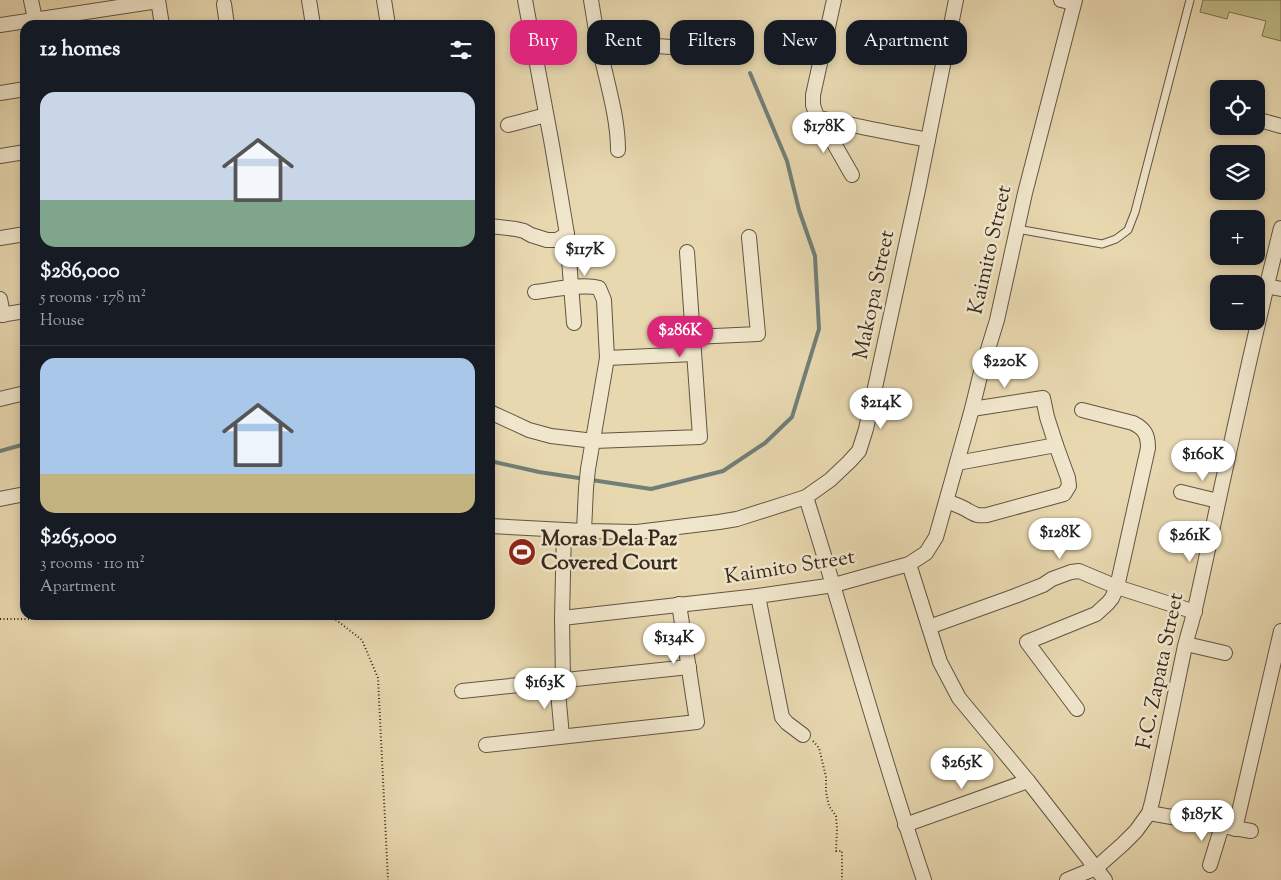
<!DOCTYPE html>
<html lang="en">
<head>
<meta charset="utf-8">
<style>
	body { margin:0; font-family:"Sorts Mill Goudy",serif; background:#242831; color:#f1f3f6; height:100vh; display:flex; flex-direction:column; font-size:19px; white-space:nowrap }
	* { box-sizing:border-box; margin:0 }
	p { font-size:16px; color:#9ea1a6 }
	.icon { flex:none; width:28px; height:28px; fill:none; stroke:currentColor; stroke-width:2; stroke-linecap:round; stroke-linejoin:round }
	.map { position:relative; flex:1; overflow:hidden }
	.sheet { position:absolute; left:20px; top:20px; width:475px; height:600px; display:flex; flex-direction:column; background:#171b24; border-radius:15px; box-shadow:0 2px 8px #0003 }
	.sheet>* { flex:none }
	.guide { position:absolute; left:510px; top:20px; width:475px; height:45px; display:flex; gap:10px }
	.controls { position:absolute; left:1210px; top:80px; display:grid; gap:10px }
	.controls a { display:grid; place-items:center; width:55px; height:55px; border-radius:10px; background:#171b24; box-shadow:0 2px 8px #0003; font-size:25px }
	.price { position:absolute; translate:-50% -42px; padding:0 11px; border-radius:18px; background:#fff; color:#222; font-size:16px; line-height:32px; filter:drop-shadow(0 1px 2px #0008) }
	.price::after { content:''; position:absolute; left:50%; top:30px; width:15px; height:11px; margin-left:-8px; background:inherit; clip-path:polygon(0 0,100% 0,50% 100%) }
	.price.on { background:#db2777; color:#fff }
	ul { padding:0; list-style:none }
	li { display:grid; align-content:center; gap:10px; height:265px; padding:0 20px }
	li+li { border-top:1px solid #363941 }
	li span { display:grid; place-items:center; height:155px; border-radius:15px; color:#555 }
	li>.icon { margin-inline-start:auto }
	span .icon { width:90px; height:90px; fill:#fffc; stroke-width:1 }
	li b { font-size:21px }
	h2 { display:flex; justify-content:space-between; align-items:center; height:60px; padding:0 20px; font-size:21px }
	.tag { padding:0 18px; border-radius:15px; background:#171b24; box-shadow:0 2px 8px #0003; font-size:18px; line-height:45px }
	.tag.on { background:#db2777; color:#fff }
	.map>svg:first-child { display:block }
	.green { fill:#bebc86; stroke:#7a7252 }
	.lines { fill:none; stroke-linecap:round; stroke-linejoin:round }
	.stream { stroke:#717f78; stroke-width:4 }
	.lane-casing { stroke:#625542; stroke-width:9 }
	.street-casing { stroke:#625542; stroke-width:16 }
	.path { stroke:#36291e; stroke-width:2; stroke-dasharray:1 2.5; stroke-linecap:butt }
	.lane { stroke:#f0e6cc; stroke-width:7 }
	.street { stroke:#f0e6cc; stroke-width:14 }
	.labels { text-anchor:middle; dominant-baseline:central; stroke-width:5; stroke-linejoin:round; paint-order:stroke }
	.street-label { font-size:21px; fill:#36291e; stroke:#f0e6cc }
	.poi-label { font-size:21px; font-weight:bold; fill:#36291e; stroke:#f0e6cc; text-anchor:start }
</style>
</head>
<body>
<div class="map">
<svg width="1281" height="880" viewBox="0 0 1281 880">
	<rect width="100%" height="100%" fill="#e8d8b0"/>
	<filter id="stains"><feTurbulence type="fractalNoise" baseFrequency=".004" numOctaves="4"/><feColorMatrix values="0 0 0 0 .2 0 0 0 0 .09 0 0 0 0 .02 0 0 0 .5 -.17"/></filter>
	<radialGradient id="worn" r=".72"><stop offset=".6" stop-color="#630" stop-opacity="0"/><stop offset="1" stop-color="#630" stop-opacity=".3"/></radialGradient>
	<!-- green -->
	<polygon class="green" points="1203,0 1281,0 1281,41 1262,36 1266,21 1229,12 1227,19 1200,12"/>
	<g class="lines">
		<!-- stream -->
		<g class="stream">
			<polyline points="0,451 25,444"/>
			<polyline points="490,461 539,472 651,489 723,471 765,443 792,417 819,329 815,256 799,210 787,161 750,73"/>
		</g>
		<!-- lane casing -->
		<g class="lane-casing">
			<polyline id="lane" points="1017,229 1102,244 1116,239 1128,230 1135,212 1190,0"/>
		</g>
		<!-- street casing -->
		<g class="street-casing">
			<g id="street">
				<polyline points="31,0 35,19"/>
				<polyline points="158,0 162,25"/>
				<polyline points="309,0 313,25"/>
				<polyline points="384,0 388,25"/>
				<polyline points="525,0 552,145 567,234 574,323"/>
				<path d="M 591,0 C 594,17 596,34 600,50 C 607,83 618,117 618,150"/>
				<path d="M 834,0 L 813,95 L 813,105 L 817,117 C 824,120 831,120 839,122 C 869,129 898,134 928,140"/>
				<polyline points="1061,0 1074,3"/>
				<polyline points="224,4 227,25"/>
				<polyline points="0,25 158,1"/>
				<polyline points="599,48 629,44 685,48 704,45"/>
				<polyline points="0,93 25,89"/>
				<polyline points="1256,119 1281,126"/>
				<polyline points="823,120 832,140 852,175"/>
				<polyline points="508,125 516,123 546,115"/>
				<polyline points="0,156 25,152"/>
				<polyline points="490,226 516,229 524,231 531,235 547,240 557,240 567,234"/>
				<polyline points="0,238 25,234"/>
				<polyline points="1266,286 1281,289"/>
				<path d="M 535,292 C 552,290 583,283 599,288 L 604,300 L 607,358 L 588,469 L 586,488 L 584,531"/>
				<polyline points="0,299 3,315"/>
				<polyline points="0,315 25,311"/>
				<polyline points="693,337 758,334 749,237"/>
				<polyline points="607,358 694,354"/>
				<polyline points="0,399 25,393"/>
				<polyline points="490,412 529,430 551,436 594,441 700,437 687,252"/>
				<polyline points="957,463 1056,445"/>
				<polyline points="1181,492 1218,501"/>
				<path d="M 806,497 C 846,624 881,753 924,880"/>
				<polyline points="0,499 25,494"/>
				<path d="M 947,501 C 953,504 961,506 967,510 C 976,515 977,516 987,515 L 1064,494 L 1069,486 L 1068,478 L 1056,445 L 1047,417 L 1043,398 L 972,409"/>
				<polyline points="490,526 584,531 637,532 719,522 737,519 806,497 830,480 849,462 859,451 866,429 918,190 956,0"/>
				<polyline points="909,564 940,662 959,698 1028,781 1105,880"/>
				<polyline points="758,596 782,717 787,723 803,735"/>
				<polyline points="562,618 758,596 834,585 909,564 926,553 936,537 972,409 981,372 997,320 1025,193 1075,0"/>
				<polyline points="929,627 1015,596 1043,585 1052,579 1071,572 1079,571 1117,587 1195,612"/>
				<polyline points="1186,644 1225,653"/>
				<polyline points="557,681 562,736"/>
				<polyline points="563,681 562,618 564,530"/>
				<polyline points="462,691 689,667"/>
				<path d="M 1077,709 L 1027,642 L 1096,614 L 1108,603 L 1112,598 L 1117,587 L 1148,448 C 1148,435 1145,429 1133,423 L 1082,410"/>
				<polyline points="486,745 697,722 679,604"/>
				<polyline points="1149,813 1251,831"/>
				<polyline points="905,825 1028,781"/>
				<polyline points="1235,829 1281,631"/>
				<polyline points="1210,865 1222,826"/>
				<path d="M 1067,880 L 1096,868 L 1123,844 L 1136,831 L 1149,813 L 1152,802 C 1164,750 1174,698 1185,646 C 1188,634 1192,622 1195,609 C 1223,482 1249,354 1281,228"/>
			</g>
		</g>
		<!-- path -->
		<g class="path">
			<polyline points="0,619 335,619 362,640 378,678 388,880"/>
			<polyline points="813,741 819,748 826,777 826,792 829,806 836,816 837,829 836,851 842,851 842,880"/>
		</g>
		<!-- lane -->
		<use href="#lane" class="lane"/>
		<!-- street -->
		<use href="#street" class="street"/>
	</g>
	<!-- icons -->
	<defs>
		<g id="stadium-disc" transform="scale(1.4375)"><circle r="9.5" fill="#8f2418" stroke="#f0e6cc"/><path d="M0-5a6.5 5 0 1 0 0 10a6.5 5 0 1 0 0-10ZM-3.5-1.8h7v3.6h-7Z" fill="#fff"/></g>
	</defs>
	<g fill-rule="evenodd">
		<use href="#stadium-disc" x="522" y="552"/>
	</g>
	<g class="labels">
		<!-- street labels -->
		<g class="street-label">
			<text transform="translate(991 250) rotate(-77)">Kaimito Street</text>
			<text transform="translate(875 295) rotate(-78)">Makopa Street</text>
			<text transform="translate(790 568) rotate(-9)">Kaimito Street</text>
			<text transform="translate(1161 671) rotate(-78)">F.C. Zapata Street</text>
		</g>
		<!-- poi labels -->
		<g class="poi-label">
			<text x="541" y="540">Moras Dela Paz<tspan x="541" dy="24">Covered Court</tspan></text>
		</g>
	</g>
	<rect width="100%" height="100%" filter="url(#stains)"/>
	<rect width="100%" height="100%" fill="url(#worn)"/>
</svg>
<div class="controls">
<a><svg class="icon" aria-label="locate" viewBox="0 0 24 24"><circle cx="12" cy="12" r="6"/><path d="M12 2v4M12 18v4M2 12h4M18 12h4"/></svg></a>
<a><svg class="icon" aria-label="layers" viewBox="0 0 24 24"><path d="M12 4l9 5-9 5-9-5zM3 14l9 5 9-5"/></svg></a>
<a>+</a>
<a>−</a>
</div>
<b class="price" style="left:824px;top:154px">$178K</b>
<b class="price" style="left:585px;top:277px">$117K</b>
<b class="price on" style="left:680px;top:358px">$286K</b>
<b class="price" style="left:1005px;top:389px">$220K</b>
<b class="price" style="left:881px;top:430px">$214K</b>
<b class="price" style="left:1203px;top:482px">$160K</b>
<b class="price" style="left:1060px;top:560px">$128K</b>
<b class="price" style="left:1190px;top:563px">$261K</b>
<b class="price" style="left:674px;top:665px">$134K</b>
<b class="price" style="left:545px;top:710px">$163K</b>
<b class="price" style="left:962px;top:790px">$265K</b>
<b class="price" style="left:1202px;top:842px">$187K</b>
<div class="guide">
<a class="tag on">Buy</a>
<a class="tag">Rent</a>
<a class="tag">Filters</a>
<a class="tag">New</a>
<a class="tag">Apartment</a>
</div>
<section class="sheet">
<h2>12 homes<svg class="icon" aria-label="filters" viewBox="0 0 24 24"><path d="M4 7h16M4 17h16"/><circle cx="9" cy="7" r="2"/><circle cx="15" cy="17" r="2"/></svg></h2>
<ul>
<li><span style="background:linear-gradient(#c9d6e8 70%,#7fa58c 0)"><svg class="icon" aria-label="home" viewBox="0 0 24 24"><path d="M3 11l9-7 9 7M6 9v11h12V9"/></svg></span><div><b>$286,000</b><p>5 rooms · 178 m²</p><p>House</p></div></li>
<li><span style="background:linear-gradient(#a9c7e8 75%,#c2b280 0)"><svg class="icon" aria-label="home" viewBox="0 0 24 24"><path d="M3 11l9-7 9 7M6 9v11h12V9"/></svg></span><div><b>$265,000</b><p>3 rooms · 110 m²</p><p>Apartment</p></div></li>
</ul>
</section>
</div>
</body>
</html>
